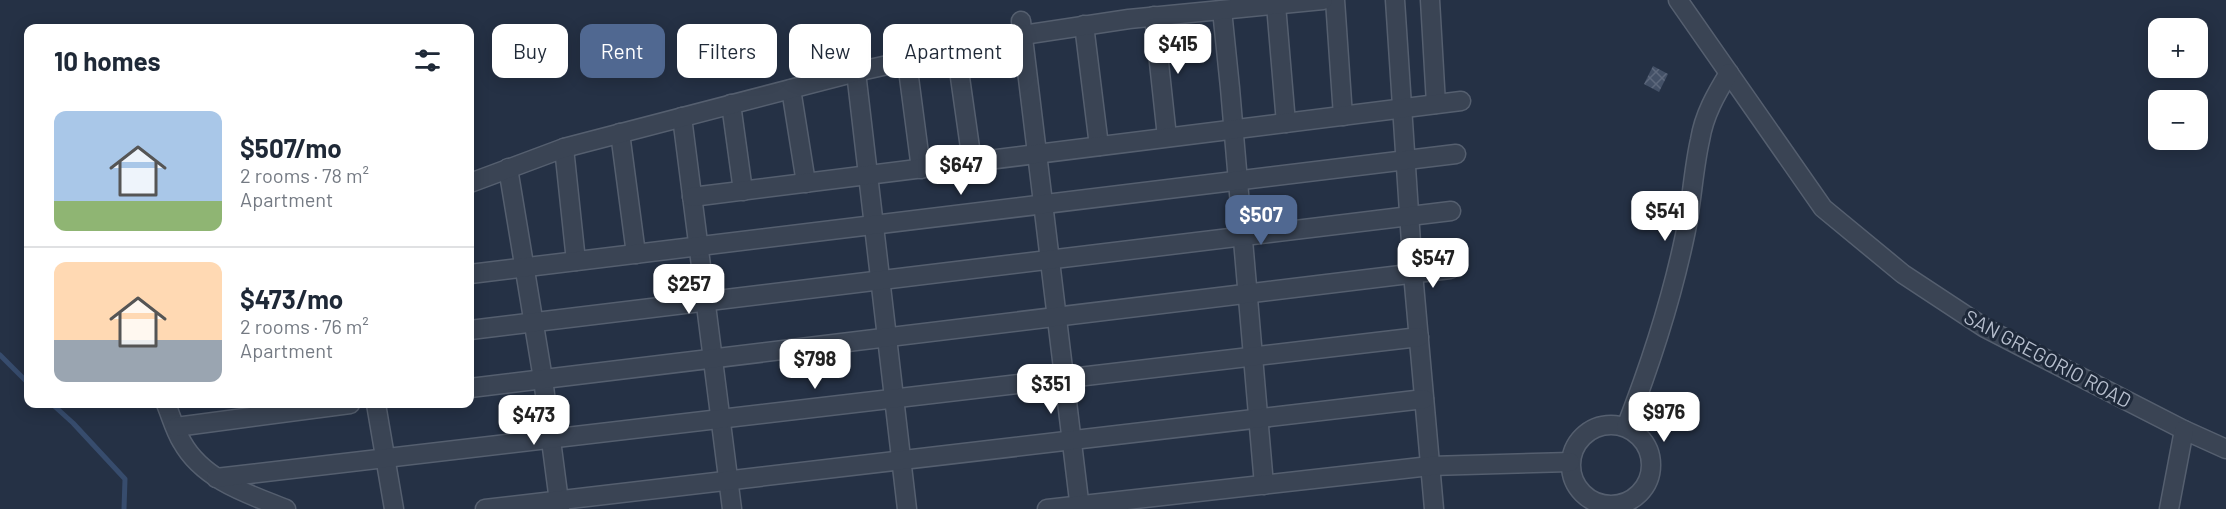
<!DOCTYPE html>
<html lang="en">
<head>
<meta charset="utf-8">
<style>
	body { margin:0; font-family:Barlow,sans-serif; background:#f2f2f3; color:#1f2937; height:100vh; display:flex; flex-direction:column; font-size:22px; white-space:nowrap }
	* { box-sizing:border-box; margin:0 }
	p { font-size:20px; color:#747a83 }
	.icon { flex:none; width:33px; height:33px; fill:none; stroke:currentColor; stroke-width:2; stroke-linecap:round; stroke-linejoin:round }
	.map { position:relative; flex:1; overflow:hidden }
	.sheet { position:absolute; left:24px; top:24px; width:450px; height:384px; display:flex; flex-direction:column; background:#fff; border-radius:12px; box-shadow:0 3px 15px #0003 }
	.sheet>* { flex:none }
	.top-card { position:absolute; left:492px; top:24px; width:570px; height:54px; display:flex; gap:12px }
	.controls { position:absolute; left:2148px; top:18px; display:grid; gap:12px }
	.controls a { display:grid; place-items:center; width:60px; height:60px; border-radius:12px; background:#fff; box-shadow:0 3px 15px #0003; font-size:30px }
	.price { position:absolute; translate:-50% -51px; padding:0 14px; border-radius:12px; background:#fff; color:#222; font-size:20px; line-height:39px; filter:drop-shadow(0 2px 3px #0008) }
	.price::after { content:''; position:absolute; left:50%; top:36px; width:18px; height:14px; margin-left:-9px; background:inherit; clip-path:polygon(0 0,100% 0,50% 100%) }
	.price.on { background:#506891; color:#fff }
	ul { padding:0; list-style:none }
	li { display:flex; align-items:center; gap:18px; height:150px; padding:0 30px }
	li+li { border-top:2px solid #e0e1e3 }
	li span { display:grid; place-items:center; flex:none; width:168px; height:120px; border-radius:12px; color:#555 }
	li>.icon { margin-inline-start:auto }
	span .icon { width:72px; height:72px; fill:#fffc; stroke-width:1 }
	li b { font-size:26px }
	h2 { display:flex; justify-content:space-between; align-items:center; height:72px; padding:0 30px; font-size:26px }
	.chip { padding:0 21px; border-radius:12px; background:#fff; box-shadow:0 3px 15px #0003; font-size:21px; line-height:54px }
	.chip.on { background:#506891; color:#fff }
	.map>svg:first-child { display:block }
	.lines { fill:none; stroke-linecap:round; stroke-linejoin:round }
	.stream { stroke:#374c6d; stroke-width:5 }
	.building { fill:url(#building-cross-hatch) }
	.minor-casing { stroke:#555f6f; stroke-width:21 }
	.minor { stroke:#3a4454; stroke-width:18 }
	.labels { text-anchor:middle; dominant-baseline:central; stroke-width:6; stroke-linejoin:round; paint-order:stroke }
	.street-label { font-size:20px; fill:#b7bfce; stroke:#1e293a }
</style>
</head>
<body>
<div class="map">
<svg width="2226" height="509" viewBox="0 0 2226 509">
	<defs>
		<pattern id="building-cross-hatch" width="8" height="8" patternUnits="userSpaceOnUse" patternTransform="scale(1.5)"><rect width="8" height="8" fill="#445167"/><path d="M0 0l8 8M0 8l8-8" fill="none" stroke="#5d687c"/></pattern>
	</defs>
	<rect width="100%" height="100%" fill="#253145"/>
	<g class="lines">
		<!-- stream -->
		<g class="stream">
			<polyline points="0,355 28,383"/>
			<polyline points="52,404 73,423 125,479 124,509"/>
		</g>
	</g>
	<!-- building -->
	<polygon class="building" points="1653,66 1668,74 1659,92 1644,84"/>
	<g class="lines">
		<!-- minor casing -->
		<g class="minor-casing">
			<g id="minor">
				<polyline points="1335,0 1343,116"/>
				<polyline points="1395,0 1413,273 1434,509"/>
				<polyline points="1430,0 1436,104"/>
				<polyline points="1678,0 1823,208 1903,274 1985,328 2184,430 2226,449"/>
				<polyline points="1276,5 1286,123"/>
				<polyline points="1222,10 1230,88 1264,485"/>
				<polyline points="1154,16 1167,137"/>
				<polyline points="1021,21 1080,509"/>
				<polyline points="1084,25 1099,146"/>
				<polyline points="956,49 972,162"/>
				<polyline points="907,62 921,169"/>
				<polyline points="856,72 907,509"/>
				<polyline points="791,89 806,183"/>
				<polyline points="731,104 743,191"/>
				<polyline points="682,117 732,509"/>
				<polyline points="620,133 636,254"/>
				<polyline points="564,148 576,261"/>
				<polyline points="508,168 543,379 560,509"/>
				<polyline points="470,183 564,148 856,72 1023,35 1129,19 1323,0"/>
				<polyline points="692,197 1461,101"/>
				<polyline points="470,274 1456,154"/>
				<polyline points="470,330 1451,211"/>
				<polyline points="470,388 1450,269"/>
				<path d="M 166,404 C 171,416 175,431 182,442 C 203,480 248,494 286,509"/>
				<polyline points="376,404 394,509"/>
				<circle cx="1611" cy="465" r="40"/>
				<polyline points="176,427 350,404"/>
				<path d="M 1626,427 C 1651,363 1671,302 1685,235 C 1692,203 1693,171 1700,140 C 1704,115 1716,94 1729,73"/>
				<polyline points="216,478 1419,337"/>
				<polyline points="485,509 1424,399"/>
				<polyline points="1047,509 1430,466 1570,462"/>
				<polyline points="2169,509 2184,430"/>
			</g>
		</g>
		<!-- minor -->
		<use href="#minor" class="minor"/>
	</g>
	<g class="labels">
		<!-- street labels -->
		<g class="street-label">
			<text transform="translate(2048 358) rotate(28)">SAN GREGORIO ROAD</text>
		</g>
	</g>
</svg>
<div class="controls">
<a>+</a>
<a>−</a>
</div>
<b class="price" style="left:1178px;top:75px">$415</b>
<b class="price" style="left:961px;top:196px">$647</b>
<b class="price" style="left:1665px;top:242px">$541</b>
<b class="price on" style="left:1261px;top:246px">$507</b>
<b class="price" style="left:1433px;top:289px">$547</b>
<b class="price" style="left:689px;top:315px">$257</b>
<b class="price" style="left:815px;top:390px">$798</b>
<b class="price" style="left:1051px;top:415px">$351</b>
<b class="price" style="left:1664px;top:443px">$976</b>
<b class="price" style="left:534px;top:446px">$473</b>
<div class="top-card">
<a class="chip">Buy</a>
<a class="chip on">Rent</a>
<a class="chip">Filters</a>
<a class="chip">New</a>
<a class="chip">Apartment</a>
</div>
<section class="sheet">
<h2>10 homes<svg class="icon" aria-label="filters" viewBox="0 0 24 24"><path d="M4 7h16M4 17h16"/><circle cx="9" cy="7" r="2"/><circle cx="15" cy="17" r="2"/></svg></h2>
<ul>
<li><span style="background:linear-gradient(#a9c7e8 75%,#8fb573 0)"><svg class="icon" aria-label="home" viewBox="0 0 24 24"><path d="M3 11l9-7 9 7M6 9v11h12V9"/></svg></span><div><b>$507/mo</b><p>2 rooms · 78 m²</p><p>Apartment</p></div></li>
<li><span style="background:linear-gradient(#ffd9b3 65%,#9aa5b1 0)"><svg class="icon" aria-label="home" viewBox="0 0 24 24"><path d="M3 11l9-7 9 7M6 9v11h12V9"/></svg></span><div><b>$473/mo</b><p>2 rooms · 76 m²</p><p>Apartment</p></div></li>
</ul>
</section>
</div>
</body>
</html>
